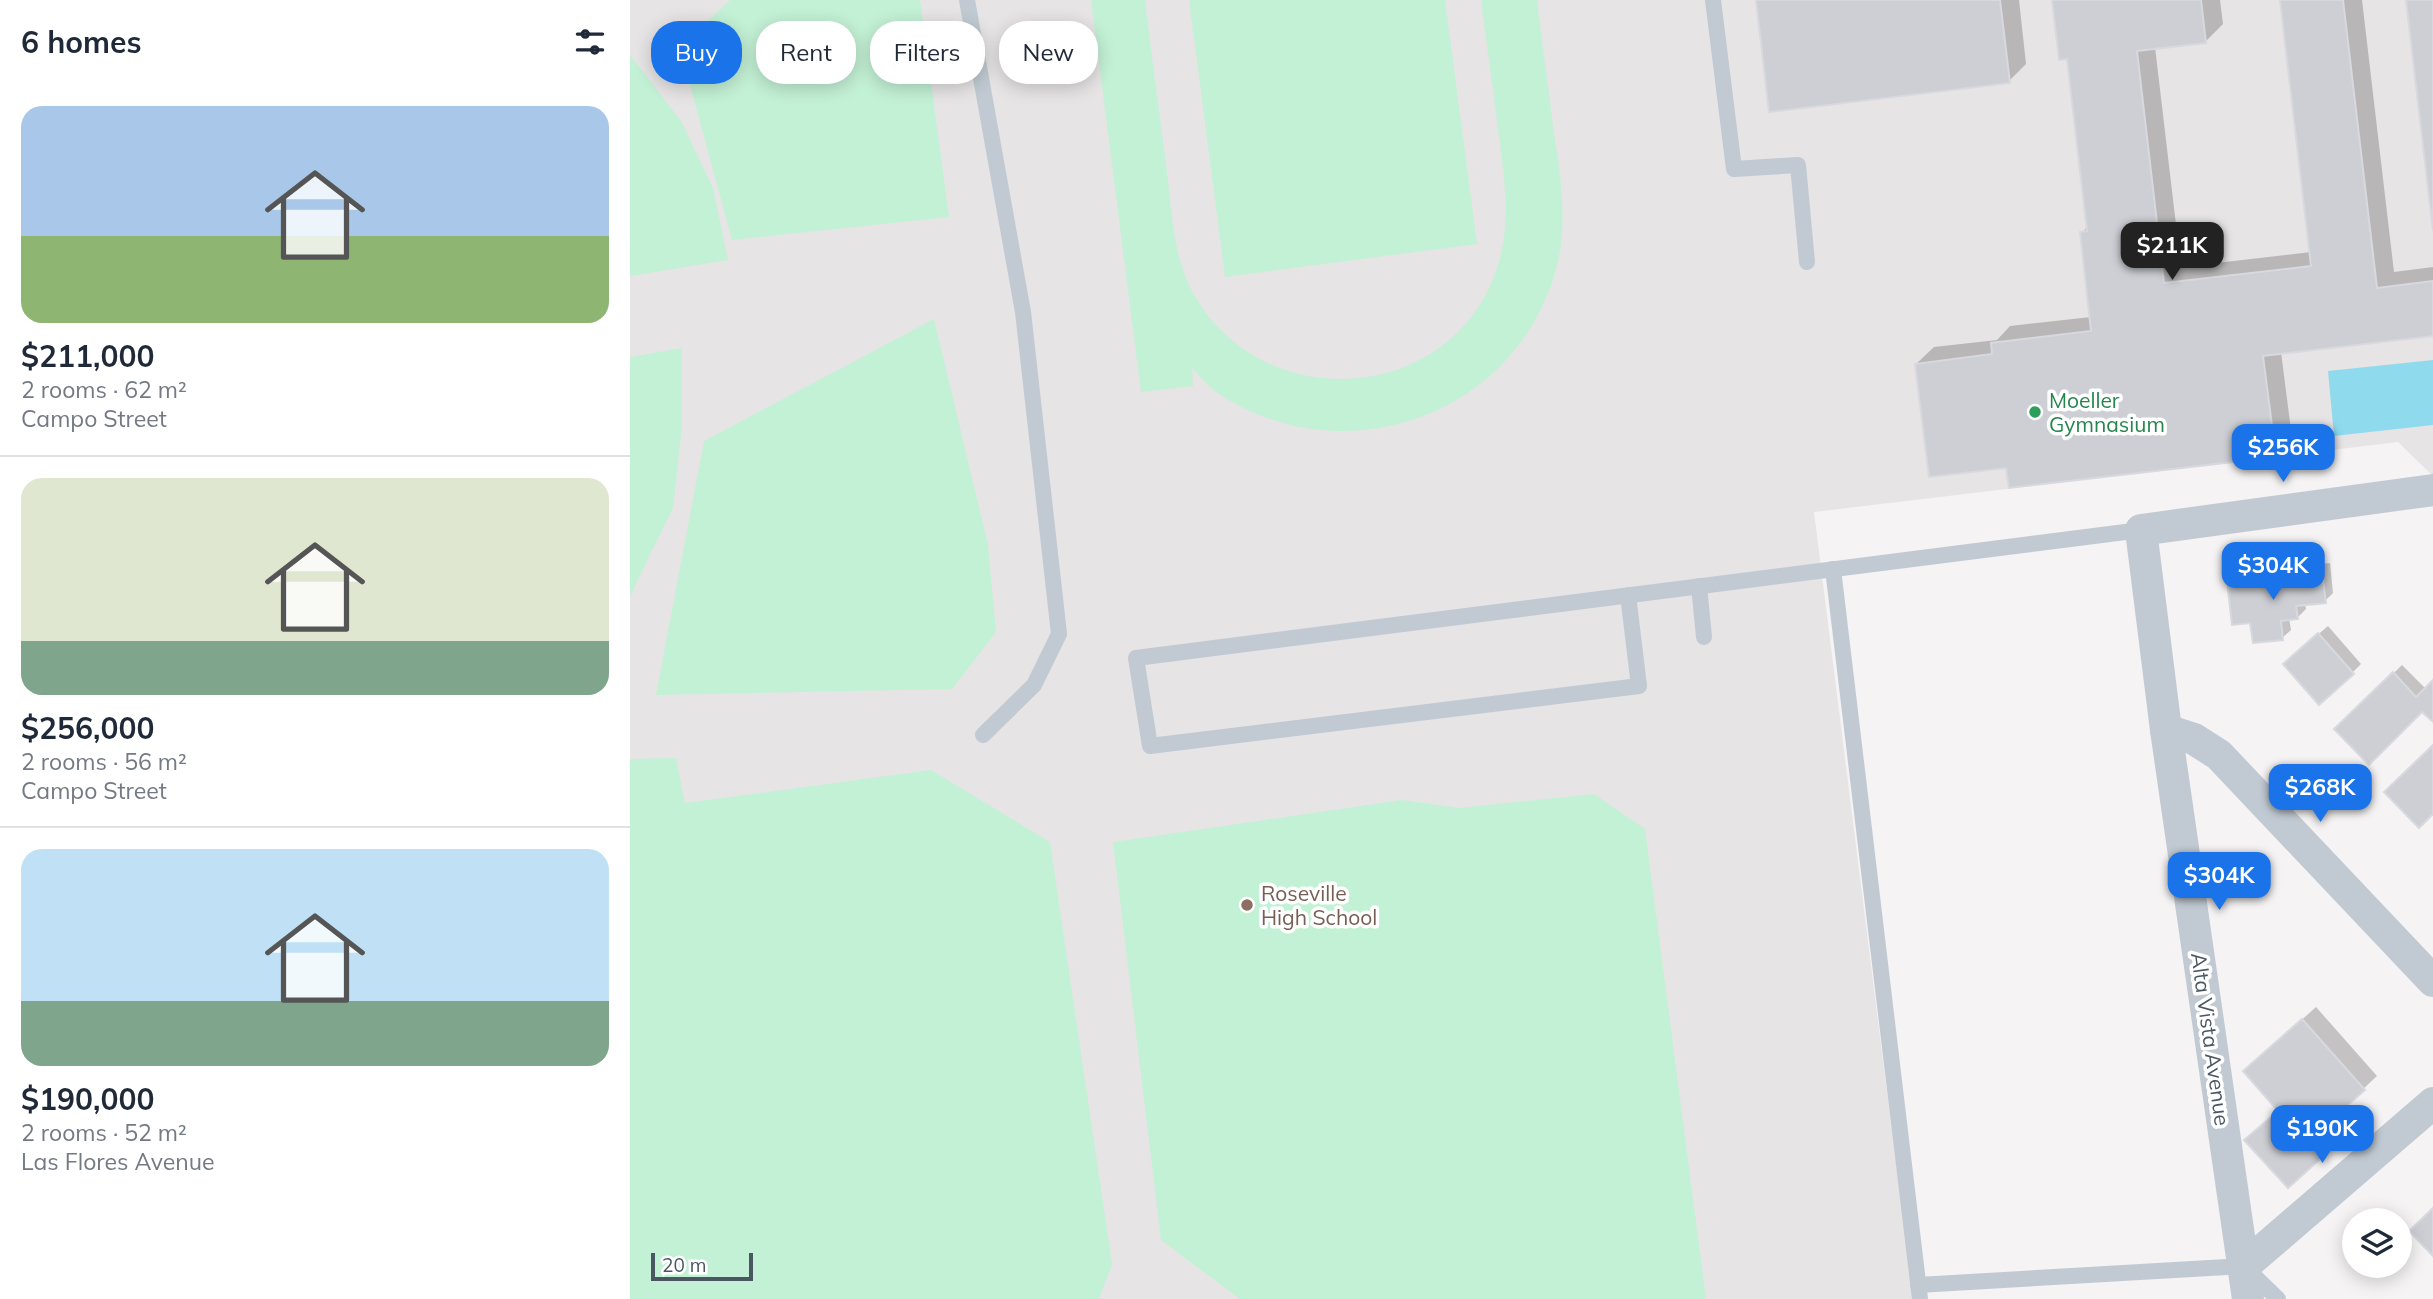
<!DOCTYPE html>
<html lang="en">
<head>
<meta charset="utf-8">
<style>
	body { margin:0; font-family:Mulish,sans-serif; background:#f6f6f7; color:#1f2937; height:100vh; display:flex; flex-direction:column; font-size:26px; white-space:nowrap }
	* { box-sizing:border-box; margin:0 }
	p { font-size:23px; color:#747a83 }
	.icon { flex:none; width:38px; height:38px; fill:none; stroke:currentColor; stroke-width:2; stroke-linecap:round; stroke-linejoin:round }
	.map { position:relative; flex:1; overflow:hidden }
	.side { display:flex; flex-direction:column; background:#fff; width:630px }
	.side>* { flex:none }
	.guide { position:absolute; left:21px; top:21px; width:665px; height:63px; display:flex; gap:14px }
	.tools { position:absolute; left:1712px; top:1208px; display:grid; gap:14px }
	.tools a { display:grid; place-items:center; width:70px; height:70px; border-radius:50%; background:#fff; box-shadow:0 4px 18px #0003; font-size:35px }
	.scale { position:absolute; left:21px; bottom:18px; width:102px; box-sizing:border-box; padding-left:7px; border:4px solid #4a5661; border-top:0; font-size:19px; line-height:24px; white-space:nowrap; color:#4a5661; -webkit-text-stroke:5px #fff; paint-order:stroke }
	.price { position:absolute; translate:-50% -60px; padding:0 16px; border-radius:14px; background:#1a73e8; color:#fff; font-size:23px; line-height:46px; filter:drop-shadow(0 2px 4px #0008) }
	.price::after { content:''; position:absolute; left:50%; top:42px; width:21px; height:16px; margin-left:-10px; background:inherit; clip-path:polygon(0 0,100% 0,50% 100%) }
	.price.on { background:#222; color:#fff }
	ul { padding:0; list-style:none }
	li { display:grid; align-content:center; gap:14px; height:371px; padding:0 21px }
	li+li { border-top:2px solid #e0e1e3 }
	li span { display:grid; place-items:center; height:217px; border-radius:21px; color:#555 }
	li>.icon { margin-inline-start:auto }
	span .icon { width:126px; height:126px; fill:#fffc; stroke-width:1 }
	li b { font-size:30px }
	h2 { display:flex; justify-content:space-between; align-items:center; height:84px; padding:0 21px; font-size:30px }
	.tag { padding:0 24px; border-radius:28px; background:#fff; box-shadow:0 4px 18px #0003; font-size:24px; line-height:63px }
	.tag.on { background:#1a73e8; color:#fff }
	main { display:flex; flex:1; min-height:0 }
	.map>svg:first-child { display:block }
	.education { fill:#e6e4e5 }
	.garden { fill:#c3f1d5 }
	.water { fill:#90daee }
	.shadow { fill:#0003 }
	.building { fill:#cdcfd5; stroke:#d7d9de; stroke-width:2 }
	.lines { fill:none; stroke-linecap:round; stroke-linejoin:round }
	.service { stroke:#c1cad2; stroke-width:16 }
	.minor { stroke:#c1cad2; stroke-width:32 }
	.leisure-dot { fill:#2e9e5b; stroke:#fff; stroke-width:2.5 }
	.education-dot { fill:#8d6e63; stroke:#fff; stroke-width:2.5 }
	.labels { text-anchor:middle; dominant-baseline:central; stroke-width:7; stroke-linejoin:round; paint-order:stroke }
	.leisure-label { font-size:21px; fill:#27864d; stroke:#fff; text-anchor:start }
	.education-label { font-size:21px; fill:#785e54; stroke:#fff; text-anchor:start }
	.street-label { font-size:21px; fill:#4a5661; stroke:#fff }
</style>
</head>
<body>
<main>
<section class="side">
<h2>6 homes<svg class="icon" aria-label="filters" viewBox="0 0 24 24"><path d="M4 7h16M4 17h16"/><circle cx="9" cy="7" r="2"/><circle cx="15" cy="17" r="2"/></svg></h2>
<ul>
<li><span style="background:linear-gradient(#a9c7e8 60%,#8fb573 0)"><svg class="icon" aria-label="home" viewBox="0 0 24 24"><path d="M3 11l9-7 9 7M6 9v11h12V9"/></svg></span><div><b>$211,000</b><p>2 rooms · 62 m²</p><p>Campo Street</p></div></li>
<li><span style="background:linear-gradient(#dfe7d0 75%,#7fa58c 0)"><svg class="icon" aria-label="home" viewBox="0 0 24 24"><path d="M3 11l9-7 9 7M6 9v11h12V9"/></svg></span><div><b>$256,000</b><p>2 rooms · 56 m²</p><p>Campo Street</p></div></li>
<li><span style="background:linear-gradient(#bfe0f5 70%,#7fa58c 0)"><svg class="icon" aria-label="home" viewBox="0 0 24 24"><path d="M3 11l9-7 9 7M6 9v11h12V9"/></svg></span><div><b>$190,000</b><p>2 rooms · 52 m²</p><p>Las Flores Avenue</p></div></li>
</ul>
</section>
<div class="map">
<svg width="1803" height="1299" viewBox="0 0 1803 1299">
	<rect width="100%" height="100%" fill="#f5f3f3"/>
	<!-- education -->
	<polygon class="education" points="0,0 1803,0 1803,476 1768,442 1184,512 1283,1299 0,1299"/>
	<!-- garden -->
	<g class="garden">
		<polygon points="100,0 290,0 319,217 102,240 60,85 76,23"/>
		<path d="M 461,0 L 515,0 C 522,58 530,116 537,173 C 542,211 543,253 560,287 C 625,417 821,408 867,268 C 883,219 873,170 867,121 C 862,81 856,40 851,0 L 907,0 C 912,42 918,84 923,126 C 930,173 939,222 926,269 C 886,416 715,476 589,394 C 579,387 571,377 562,368 L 563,386 L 511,392 Z"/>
		<polygon points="559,0 815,0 847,244 595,277"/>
		<polygon points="0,55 51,121 83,188 98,260 0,276"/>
		<polygon points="304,319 358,545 366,632 322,689 26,695 74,441"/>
		<polygon points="52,348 52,425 43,508 0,596 0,357"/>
		<polygon points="46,758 55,803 301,770 420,842 482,1264 469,1299 0,1299 0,759"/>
		<polygon points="964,794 1015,829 1076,1299 610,1299 531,1240 483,842 772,800 829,808"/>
	</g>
	<!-- water -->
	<polygon class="water" points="1803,360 1803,425 1704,436 1698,371"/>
	<!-- shadow -->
	<g class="shadow">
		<polygon points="1128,0 1389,0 1396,64 1379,81"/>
		<polygon points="1424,0 1590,0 1593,24 1576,41 1525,47 1551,267 1681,252 1652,0 1732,0 1764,272 1803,267 1803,334 1651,352 1662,438 1645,455 1378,466 1286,364 1304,347 1367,340 1380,326 1461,317 1452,233 1458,226 1439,57"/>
		<polygon points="1700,563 1703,593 1695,601 1675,603 1676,609 1667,618 1659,618 1661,630 1652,638 1622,621 1599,582 1607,573"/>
		<polygon points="1698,626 1731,664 1723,672 1664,655"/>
		<polygon points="1772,665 1796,689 1803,682 1803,719 1792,710 1707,729"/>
		<polygon points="1686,1007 1747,1076 1715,1106 1729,1121 1716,1134 1630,1127 1649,1110 1628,1059"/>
	</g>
	<!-- building -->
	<g class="building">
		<polygon points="1126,0 1370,0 1380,83 1139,112"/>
		<polygon points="1422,0 1571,0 1576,43 1507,51 1534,283 1681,266 1650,0 1713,0 1747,288 1803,281 1803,336 1633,356 1646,457 1379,488 1376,468 1299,477 1285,364 1362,354 1361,343 1461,331 1450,232 1457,231 1437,59 1429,60"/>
		<polygon points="1776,0 1803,0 1803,231"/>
		<polygon points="1692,571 1696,603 1666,606 1668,619 1651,621 1653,640 1623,643 1620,623 1602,625 1597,581"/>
		<polygon points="1688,633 1724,674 1689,705 1653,664"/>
		<polygon points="1763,672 1786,697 1803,680 1803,722 1792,712 1739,765 1704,729"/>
		<polygon points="1803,745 1803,814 1789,828 1754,792"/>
		<polygon points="1672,1019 1735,1090 1702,1119 1717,1135 1658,1188 1614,1140 1648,1111 1613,1071"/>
		<polygon points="1803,1208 1803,1256 1779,1231"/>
	</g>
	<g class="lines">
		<!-- service -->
		<g class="service">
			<polyline points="337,0 393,312 429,634 404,685 353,735"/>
			<polyline points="1083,0 1104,169 1168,165 1177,262"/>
			<polyline points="1203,569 1290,1299"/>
			<polyline points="1069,586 1074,637"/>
			<polyline points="998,595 1009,686 520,746 506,658 1511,530"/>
			<polyline points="1288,1285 1614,1266 1648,1299"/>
		</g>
		<!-- minor -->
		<g class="minor">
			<polyline points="1536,730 1564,739 1589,755 1803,981"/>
			<polyline points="1614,1266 1803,1103"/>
			<polyline points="1618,1299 1536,730 1511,530 1803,490"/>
		</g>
	</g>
	<!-- markers -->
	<circle class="leisure-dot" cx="1405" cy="412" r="7"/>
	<circle class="education-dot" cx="617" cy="905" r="7"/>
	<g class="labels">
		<!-- leisure labels -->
		<g class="leisure-label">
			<text x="1419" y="400">Moeller<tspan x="1419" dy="24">Gymnasium</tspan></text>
		</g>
		<!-- education labels -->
		<g class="education-label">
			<text x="631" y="893">Roseville<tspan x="631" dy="24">High School</tspan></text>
		</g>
		<!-- street labels -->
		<g class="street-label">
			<text transform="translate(1581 1039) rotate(82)">Alta Vista Avenue</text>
		</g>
	</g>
</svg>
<div class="tools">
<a><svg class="icon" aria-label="layers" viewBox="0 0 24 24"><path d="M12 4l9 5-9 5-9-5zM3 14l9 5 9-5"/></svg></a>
</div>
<div class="scale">20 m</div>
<b class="price on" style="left:1542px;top:282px">$211K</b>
<b class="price" style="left:1653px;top:484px">$256K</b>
<b class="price" style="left:1643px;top:602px">$304K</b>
<b class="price" style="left:1690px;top:824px">$268K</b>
<b class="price" style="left:1589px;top:912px">$304K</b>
<b class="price" style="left:1692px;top:1165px">$190K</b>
<div class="guide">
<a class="tag on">Buy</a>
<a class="tag">Rent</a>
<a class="tag">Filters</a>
<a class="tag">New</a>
</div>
</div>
</main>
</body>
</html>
